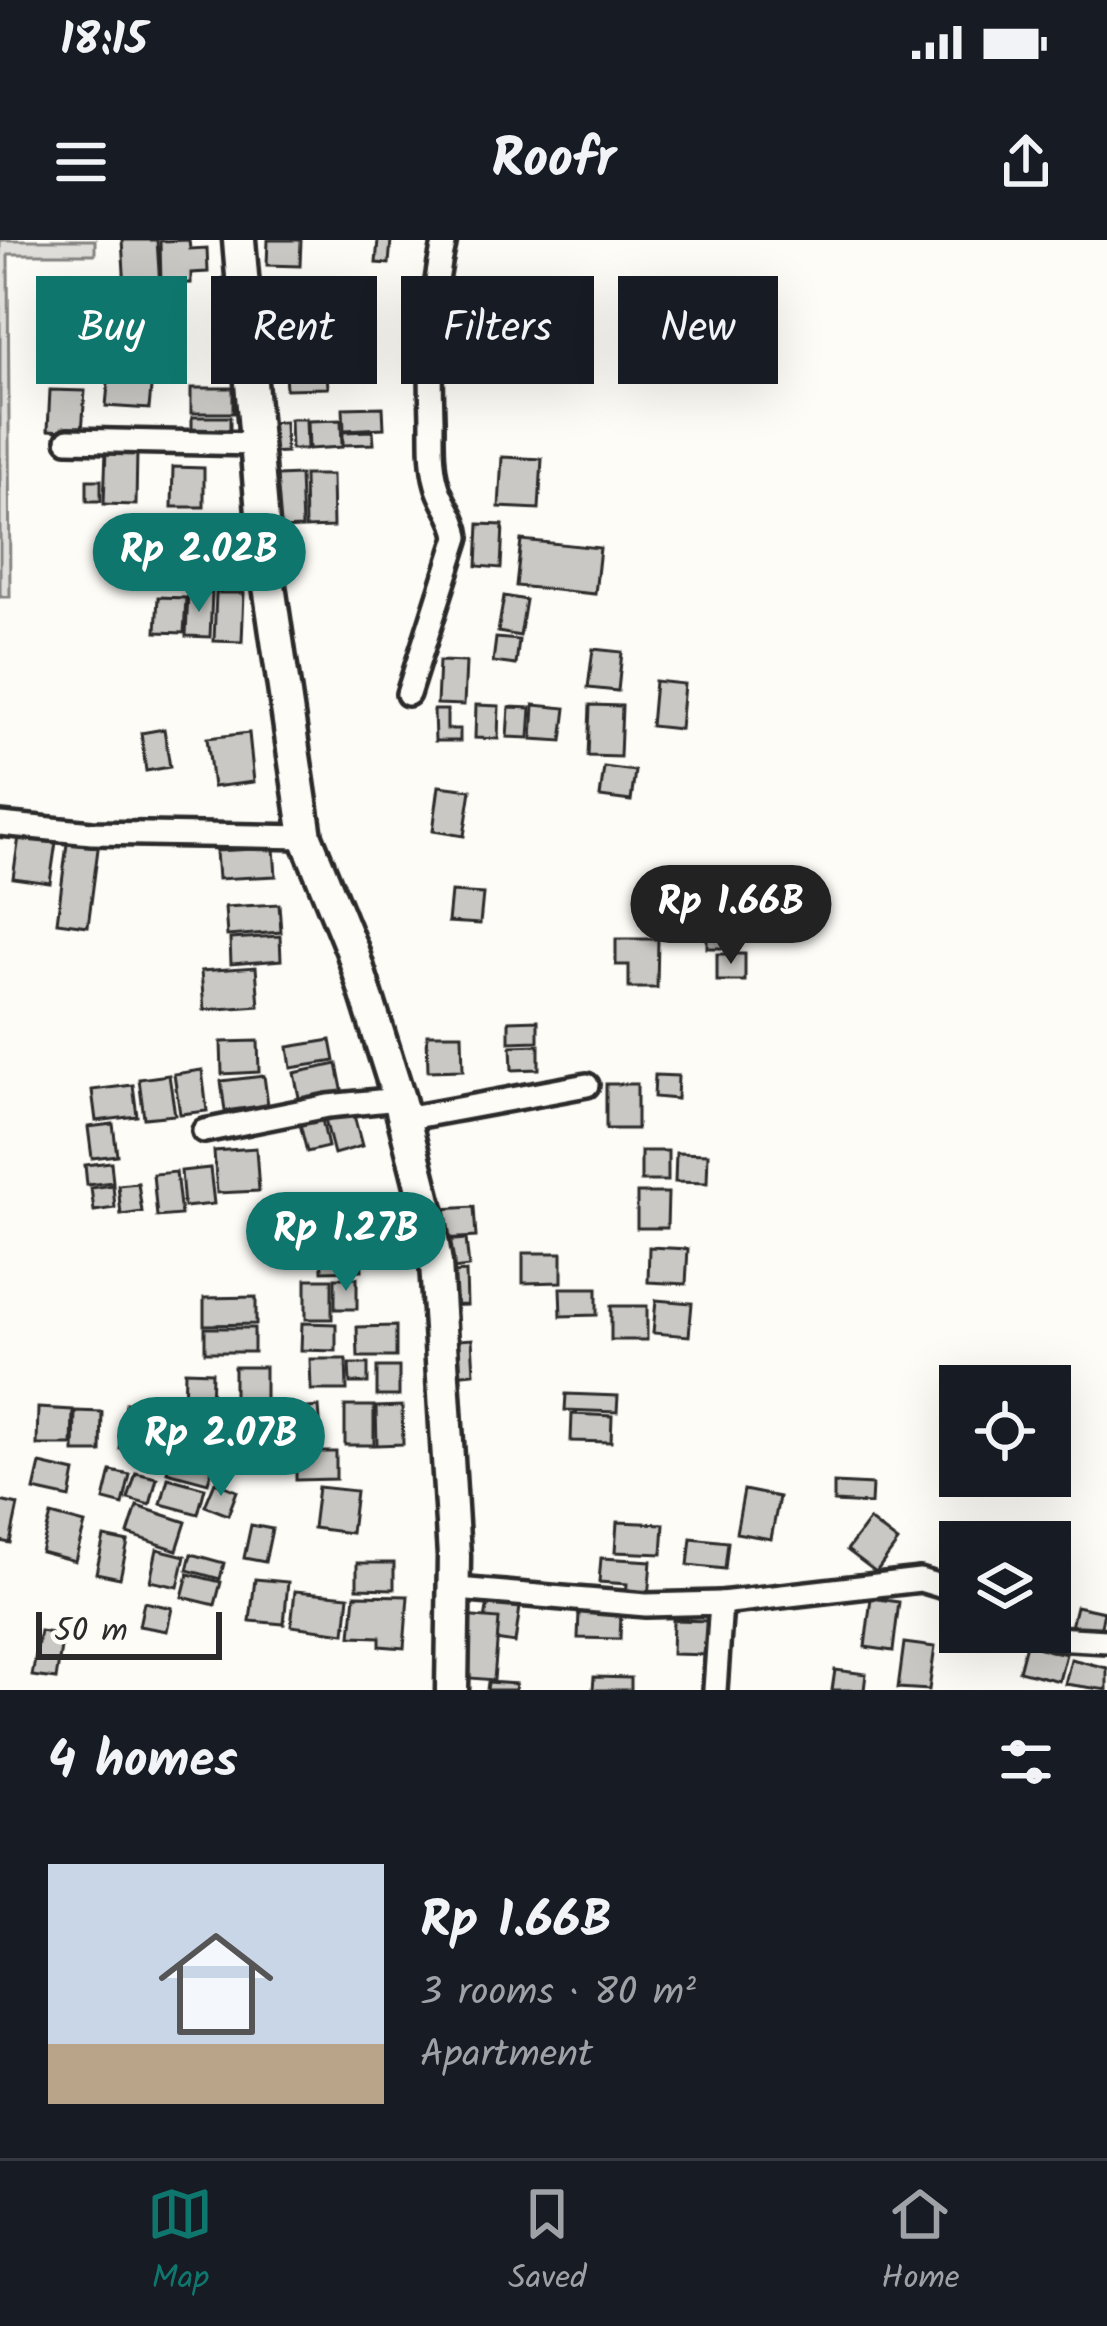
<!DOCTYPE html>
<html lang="en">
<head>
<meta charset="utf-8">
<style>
	body { margin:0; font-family:Kalam,sans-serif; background:#242831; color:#f1f3f6; height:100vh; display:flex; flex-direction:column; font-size:45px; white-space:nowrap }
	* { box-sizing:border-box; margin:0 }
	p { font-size:39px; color:#9ea1a6 }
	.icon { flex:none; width:66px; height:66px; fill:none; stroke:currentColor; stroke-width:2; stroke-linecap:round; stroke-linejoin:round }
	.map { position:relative; height:1450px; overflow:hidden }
	.details { display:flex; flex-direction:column; background:#171b24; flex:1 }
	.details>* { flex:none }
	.top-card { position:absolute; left:36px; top:36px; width:1035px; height:108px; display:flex; gap:24px }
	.controls { position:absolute; left:939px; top:1125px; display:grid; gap:24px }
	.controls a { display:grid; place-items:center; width:132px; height:132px; border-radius:0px; background:#171b24; box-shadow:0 12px 48px #0002; font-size:60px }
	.scale { position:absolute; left:36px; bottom:30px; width:186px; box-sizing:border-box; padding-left:12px; border:6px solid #2b2b2b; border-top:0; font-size:33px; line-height:42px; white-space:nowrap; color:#2b2b2b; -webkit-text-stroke:9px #fdfcf7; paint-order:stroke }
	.price { position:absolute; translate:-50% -102px; padding:0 27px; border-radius:42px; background:#0f766e; color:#fff; font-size:39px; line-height:78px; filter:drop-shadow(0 3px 6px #0008) }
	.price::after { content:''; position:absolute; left:50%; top:72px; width:36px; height:27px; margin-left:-18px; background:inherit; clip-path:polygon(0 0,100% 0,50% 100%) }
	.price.selected { background:#222; color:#fff }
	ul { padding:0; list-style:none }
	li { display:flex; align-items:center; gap:36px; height:300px; padding:0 48px }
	li span { display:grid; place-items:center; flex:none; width:336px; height:240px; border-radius:0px; color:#555 }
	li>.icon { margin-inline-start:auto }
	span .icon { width:144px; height:144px; fill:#fffc; stroke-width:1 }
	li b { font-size:51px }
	h2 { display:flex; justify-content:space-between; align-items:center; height:144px; padding:0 48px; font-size:51px }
	.tag { padding:0 42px; border-radius:0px; background:#171b24; box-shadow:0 12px 48px #0002; font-size:42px; line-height:108px }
	.tag.selected { background:#0f766e; color:#fff }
	.status { display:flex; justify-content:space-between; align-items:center; height:84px; padding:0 60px; background:#171b24; direction:ltr }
	.status svg { height:33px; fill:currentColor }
	header { display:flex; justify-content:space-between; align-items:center; height:156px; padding:0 48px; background:#171b24; font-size:54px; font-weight:600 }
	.dock { display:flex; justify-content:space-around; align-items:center; height:168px; border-top:3px solid #363941; background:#171b24; font-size:33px; color:#9ea1a6 }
	.dock a { display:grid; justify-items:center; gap:6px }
	.dock .selected { color:#0f766e }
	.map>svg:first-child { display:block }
	.green { fill:#dfdeda; stroke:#858482; stroke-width:3 }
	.building { fill:#c9c8c4; stroke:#2b2b2b; stroke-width:3 }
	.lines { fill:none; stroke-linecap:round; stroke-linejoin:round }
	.street-casing { stroke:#2b2b2b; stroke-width:30 }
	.secondary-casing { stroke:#2b2b2b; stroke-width:39 }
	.street { stroke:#fdfcf7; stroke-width:21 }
	.secondary { stroke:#fdfcf7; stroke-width:30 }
</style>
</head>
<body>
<div class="status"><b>18:15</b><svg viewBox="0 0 49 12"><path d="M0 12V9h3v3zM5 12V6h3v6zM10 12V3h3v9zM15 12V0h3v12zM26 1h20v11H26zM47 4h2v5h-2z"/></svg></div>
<header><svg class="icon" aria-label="menu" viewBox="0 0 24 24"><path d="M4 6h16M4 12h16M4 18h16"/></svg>Roofr<svg class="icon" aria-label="share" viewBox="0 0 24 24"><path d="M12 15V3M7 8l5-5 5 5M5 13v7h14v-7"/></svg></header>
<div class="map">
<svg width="1107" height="1450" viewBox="0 0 1107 1450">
	<rect width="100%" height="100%" fill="#fdfcf7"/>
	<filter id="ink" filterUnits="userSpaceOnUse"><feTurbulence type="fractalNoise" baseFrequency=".00833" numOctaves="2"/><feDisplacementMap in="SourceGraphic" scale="24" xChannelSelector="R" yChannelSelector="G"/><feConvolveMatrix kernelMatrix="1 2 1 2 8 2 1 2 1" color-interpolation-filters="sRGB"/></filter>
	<g filter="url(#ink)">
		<!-- green -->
		<polygon class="green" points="0,0 95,0 95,14 8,14 10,357 0,357"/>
		<!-- building -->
		<g class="building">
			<polygon points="122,0 157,0 160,47 125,48"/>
			<polygon points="189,0 190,9 207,8 208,32 191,33 191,43 161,44 160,1"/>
			<polygon points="268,0 301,0 300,26 267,25"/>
			<polygon points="378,0 391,0 389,24 376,23"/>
			<rect x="544" y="49" width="24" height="60"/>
			<polygon points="464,77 491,79 488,110 461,108"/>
			<polygon points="325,80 326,113 276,115 275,81"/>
			<polygon points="326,119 328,148 286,149 284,120"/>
			<polygon points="110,123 153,127 149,169 106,166"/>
			<rect x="191" y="148" width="42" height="25"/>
			<polygon points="50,150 85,151 82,192 48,190"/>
			<polygon points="383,167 384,188 344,190 343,168"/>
			<rect x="192" y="177" width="38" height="19"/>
			<polygon points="290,179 306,179 307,209 291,209"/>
			<polygon points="341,180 342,207 309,209 308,181"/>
			<polygon points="285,182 286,212 267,213 266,183"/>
			<polygon points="373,191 374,204 343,205 343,192"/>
			<polygon points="106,210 137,211 136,265 104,264"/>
			<polygon points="502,217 542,219 539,269 499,267"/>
			<polygon points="173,227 204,228 204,267 172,267"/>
			<polygon points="300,235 302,288 279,289 277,236"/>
			<polygon points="304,235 332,235 333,287 305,288"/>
			<rect x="87" y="240" width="14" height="21"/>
			<rect x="179" y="282" width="35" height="41"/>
			<polygon points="479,284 503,285 501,328 477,326"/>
			<rect x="123" y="298" width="49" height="30"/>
			<polygon points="521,300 600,308 595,354 516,346"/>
			<polygon points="188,353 212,353 210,397 186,396"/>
			<polygon points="216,353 244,353 242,402 214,401"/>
			<polygon points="504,356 526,360 520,396 498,392"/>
			<polygon points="158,357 186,358 184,393 156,392"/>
			<polygon points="496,398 519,400 516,425 493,422"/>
			<polygon points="593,409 622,412 618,451 588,448"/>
			<polygon points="439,421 466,422 464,465 437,464"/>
			<polygon points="655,441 684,444 680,489 651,486"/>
			<polygon points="476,465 499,466 498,499 475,498"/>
			<polygon points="534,465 566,468 562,501 532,499"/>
			<polygon points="590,465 622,466 620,517 588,516"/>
			<polygon points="509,467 531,468 529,498 507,497"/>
			<polygon points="434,470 447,470 447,489 460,489 460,501 435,501"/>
			<polygon points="164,489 170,527 146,531 141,493"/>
			<polygon points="249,493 254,542 213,547 207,498"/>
			<polygon points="604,527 635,531 631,561 600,557"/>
			<polygon points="439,546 471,550 464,596 433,591"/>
			<polygon points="20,590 57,595 50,643 13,638"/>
			<polygon points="68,596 99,601 88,686 57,682"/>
			<polygon points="274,608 276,636 218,639 216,611"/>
			<polygon points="451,652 483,654 480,684 448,682"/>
			<polygon points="279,664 281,692 227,696 225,667"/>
			<polygon points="707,682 739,683 738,708 707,708"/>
			<polygon points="280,696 281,720 231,724 230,699"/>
			<polygon points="616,699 658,699 657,748 629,748 629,725 616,725"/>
			<rect x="717" y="714" width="28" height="27"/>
			<polygon points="256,727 259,766 204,770 201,731"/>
			<polygon points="538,780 538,801 509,802 509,781"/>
			<polygon points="427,794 462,794 463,830 428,831"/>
			<polygon points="331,800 335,821 291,828 288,807"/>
			<polygon points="258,801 259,832 222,834 221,802"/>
			<polygon points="539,805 539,829 512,830 511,806"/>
			<polygon points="337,824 344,859 301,867 294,833"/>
			<polygon points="202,830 207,871 180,874 174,834"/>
			<polygon points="169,835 175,875 144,878 139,839"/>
			<polygon points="655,835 678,836 677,859 654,857"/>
			<polygon points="264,836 268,865 225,871 221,841"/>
			<rect x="606" y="844" width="31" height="45"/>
			<polygon points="133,845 137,876 96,881 92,850"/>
			<polygon points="352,868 362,906 334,914 324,875"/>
			<polygon points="321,875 328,907 307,912 299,880"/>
			<polygon points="113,884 117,915 92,918 88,887"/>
			<polygon points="256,908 259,951 217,953 214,911"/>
			<rect x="641" y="911" width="27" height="30"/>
			<polygon points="676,913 708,914 707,943 675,942"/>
			<polygon points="111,922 113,942 87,945 85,925"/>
			<polygon points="210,928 214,964 184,967 181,931"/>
			<polygon points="176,932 181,975 157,977 153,934"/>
			<polygon points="138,943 142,972 121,975 118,945"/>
			<polygon points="113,945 115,968 94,971 91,948"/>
			<polygon points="637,953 668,953 667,988 637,988"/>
			<polygon points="474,967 476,997 424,1000 422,970"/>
			<polygon points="361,997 362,1030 322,1031 321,998"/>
			<polygon points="466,999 469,1027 435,1031 432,1002"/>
			<polygon points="649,1007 688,1009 686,1044 648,1042"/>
			<polygon points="523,1013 562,1013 562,1042 523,1043"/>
			<polygon points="466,1032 467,1065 438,1066 437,1034"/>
			<rect x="335" y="1038" width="22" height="31"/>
			<rect x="306" y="1039" width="26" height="40"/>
			<polygon points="560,1048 597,1048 597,1075 561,1076"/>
			<polygon points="256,1057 256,1084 204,1085 204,1058"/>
			<polygon points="656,1060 692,1063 689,1096 653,1093"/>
			<rect x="611" y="1066" width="36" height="34"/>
			<polygon points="302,1083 336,1084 336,1111 301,1110"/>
			<polygon points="396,1086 396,1117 358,1117 357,1087"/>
			<rect x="205" y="1088" width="49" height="24"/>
			<polygon points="472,1099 474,1133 431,1137 428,1102"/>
			<polygon points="310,1119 346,1119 347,1150 311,1150"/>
			<polygon points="349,1124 368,1124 368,1143 350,1143"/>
			<polygon points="234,1127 265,1127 265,1161 234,1160"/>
			<rect x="377" y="1127" width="22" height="29"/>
			<polygon points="185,1131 212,1132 211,1169 184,1168"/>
			<polygon points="566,1154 618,1156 617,1172 565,1170"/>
			<polygon points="126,1163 148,1166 142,1212 120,1209"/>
			<rect x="345" y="1166" width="29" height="39"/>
			<polygon points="402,1166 403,1204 377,1205 376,1167"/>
			<polygon points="214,1167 227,1167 225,1199 213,1199"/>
			<polygon points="319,1167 322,1206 291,1208 288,1170"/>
			<polygon points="38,1168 73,1170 72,1205 37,1205"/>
			<polygon points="75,1171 102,1172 101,1212 74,1212"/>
			<polygon points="180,1171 211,1173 209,1198 178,1195"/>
			<polygon points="572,1174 612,1176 611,1202 571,1201"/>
			<polygon points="148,1185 173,1188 168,1226 143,1223"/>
			<polygon points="174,1206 215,1217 208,1243 167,1232"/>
			<polygon points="296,1212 336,1212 336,1239 296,1240"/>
			<polygon points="40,1224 75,1232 70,1258 34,1250"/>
			<polygon points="111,1231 130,1235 123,1265 104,1260"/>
			<polygon points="136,1233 157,1238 150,1265 128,1259"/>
			<polygon points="168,1238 205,1248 198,1274 161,1264"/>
			<polygon points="215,1242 237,1251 228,1275 205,1266"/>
			<polygon points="834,1243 872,1245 871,1264 834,1262"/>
			<polygon points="318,1247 356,1251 351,1293 313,1288"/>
			<polygon points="744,1250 779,1257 771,1299 736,1293"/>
			<polygon points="0,1261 18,1265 10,1303 0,1301"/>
			<polygon points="137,1266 186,1282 177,1310 128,1294"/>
			<polygon points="51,1275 85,1284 75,1321 41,1312"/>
			<polygon points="869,1280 898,1302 876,1332 847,1310"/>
			<polygon points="617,1282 664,1284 662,1314 615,1312"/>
			<polygon points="251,1285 272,1289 265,1322 244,1318"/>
			<polygon points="104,1297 128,1302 120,1338 96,1333"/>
			<polygon points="691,1298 728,1302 725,1329 688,1325"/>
			<polygon points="157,1309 185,1316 178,1347 150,1341"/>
			<polygon points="191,1314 224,1323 220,1339 187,1330"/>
			<polygon points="601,1318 651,1321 648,1359 626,1358 627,1344 599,1342"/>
			<polygon points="357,1323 394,1323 394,1349 357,1348"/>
			<polygon points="188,1334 221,1342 215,1365 182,1357"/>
			<polygon points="255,1339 288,1342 284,1384 250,1381"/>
			<polygon points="1050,1346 1061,1347 1057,1384 1050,1383"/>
			<polygon points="295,1351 349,1356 345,1393 291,1386"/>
			<polygon points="355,1355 408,1356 404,1408 380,1406 380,1397 351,1396"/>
			<polygon points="871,1358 899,1362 893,1411 865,1407"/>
			<polygon points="144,1362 172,1368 167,1391 139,1386"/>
			<polygon points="488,1362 520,1367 515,1403 482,1398"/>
			<polygon points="1076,1366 1104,1372 1099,1395 1070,1391"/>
			<polygon points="579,1372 621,1373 620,1399 578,1398"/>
			<polygon points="462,1376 499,1379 494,1440 458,1437"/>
			<polygon points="673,1380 711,1381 710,1415 672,1414"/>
			<polygon points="40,1391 63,1395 56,1439 32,1436"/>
			<polygon points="904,1403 935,1407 929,1450 898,1448"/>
			<polygon points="1026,1404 1066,1414 1059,1441 1019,1431"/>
			<polygon points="1071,1419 1107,1428 1107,1450 1065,1444"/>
			<polygon points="835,1430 866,1434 864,1450 832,1450"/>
			<polygon points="594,1437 631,1438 631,1450 593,1450"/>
			<polygon points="488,1442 516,1444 515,1450 487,1450"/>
		</g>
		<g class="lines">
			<!-- street casing -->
			<g class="street-casing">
				<g id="street">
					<polyline points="68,200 256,204"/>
					<path d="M 408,454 L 458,297 C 456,277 442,264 437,245 C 431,225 432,200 432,179 C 430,117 430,60 445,0"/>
					<polyline points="0,584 92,593 306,597"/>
					<polyline points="404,879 587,845"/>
					<polyline points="204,891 328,866 399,859"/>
					<polyline points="454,1352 457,1349 646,1365 721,1363 715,1450"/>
					<polyline points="721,1363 920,1340 960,1352"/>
					<polyline points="1033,1392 1053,1398 1107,1401"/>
				</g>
			</g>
			<!-- secondary casing -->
			<g class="secondary-casing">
				<polyline id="secondary" points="239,0 267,332 306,597 352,710 399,859 427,969 436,1023 454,1316 452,1450"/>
			</g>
			<!-- street -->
			<use href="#street" class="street"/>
			<!-- secondary -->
			<use href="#secondary" class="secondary"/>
		</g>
	</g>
</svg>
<div class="controls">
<a><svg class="icon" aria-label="locate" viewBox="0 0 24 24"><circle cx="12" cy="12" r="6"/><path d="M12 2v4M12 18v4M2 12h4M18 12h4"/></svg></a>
<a><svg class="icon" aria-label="layers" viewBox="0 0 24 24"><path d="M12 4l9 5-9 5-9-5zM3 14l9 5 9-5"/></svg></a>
</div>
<div class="scale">50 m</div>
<b class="price" style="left:199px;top:375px">Rp 2.02B</b>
<b class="price selected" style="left:731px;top:727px">Rp 1.66B</b>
<b class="price" style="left:346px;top:1054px">Rp 1.27B</b>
<b class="price" style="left:221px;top:1259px">Rp 2.07B</b>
<div class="top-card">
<a class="tag selected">Buy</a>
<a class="tag">Rent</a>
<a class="tag">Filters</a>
<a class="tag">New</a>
</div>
</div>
<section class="details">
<h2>4 homes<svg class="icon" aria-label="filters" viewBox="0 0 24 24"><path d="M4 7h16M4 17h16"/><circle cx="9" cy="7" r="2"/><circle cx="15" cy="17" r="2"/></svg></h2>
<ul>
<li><span style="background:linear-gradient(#c9d6e8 75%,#b9a48a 0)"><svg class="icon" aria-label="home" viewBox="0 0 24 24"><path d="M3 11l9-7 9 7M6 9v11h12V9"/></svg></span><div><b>Rp 1.66B</b><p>3 rooms · 80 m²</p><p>Apartment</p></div></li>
</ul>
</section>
<nav class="dock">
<a class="selected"><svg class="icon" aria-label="map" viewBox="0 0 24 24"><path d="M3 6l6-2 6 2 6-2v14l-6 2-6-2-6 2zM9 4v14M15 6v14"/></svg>Map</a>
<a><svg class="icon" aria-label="saved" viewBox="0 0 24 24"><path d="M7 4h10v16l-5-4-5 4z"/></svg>Saved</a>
<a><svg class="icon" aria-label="home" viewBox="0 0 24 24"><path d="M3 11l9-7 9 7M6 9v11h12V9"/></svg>Home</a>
</nav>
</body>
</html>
